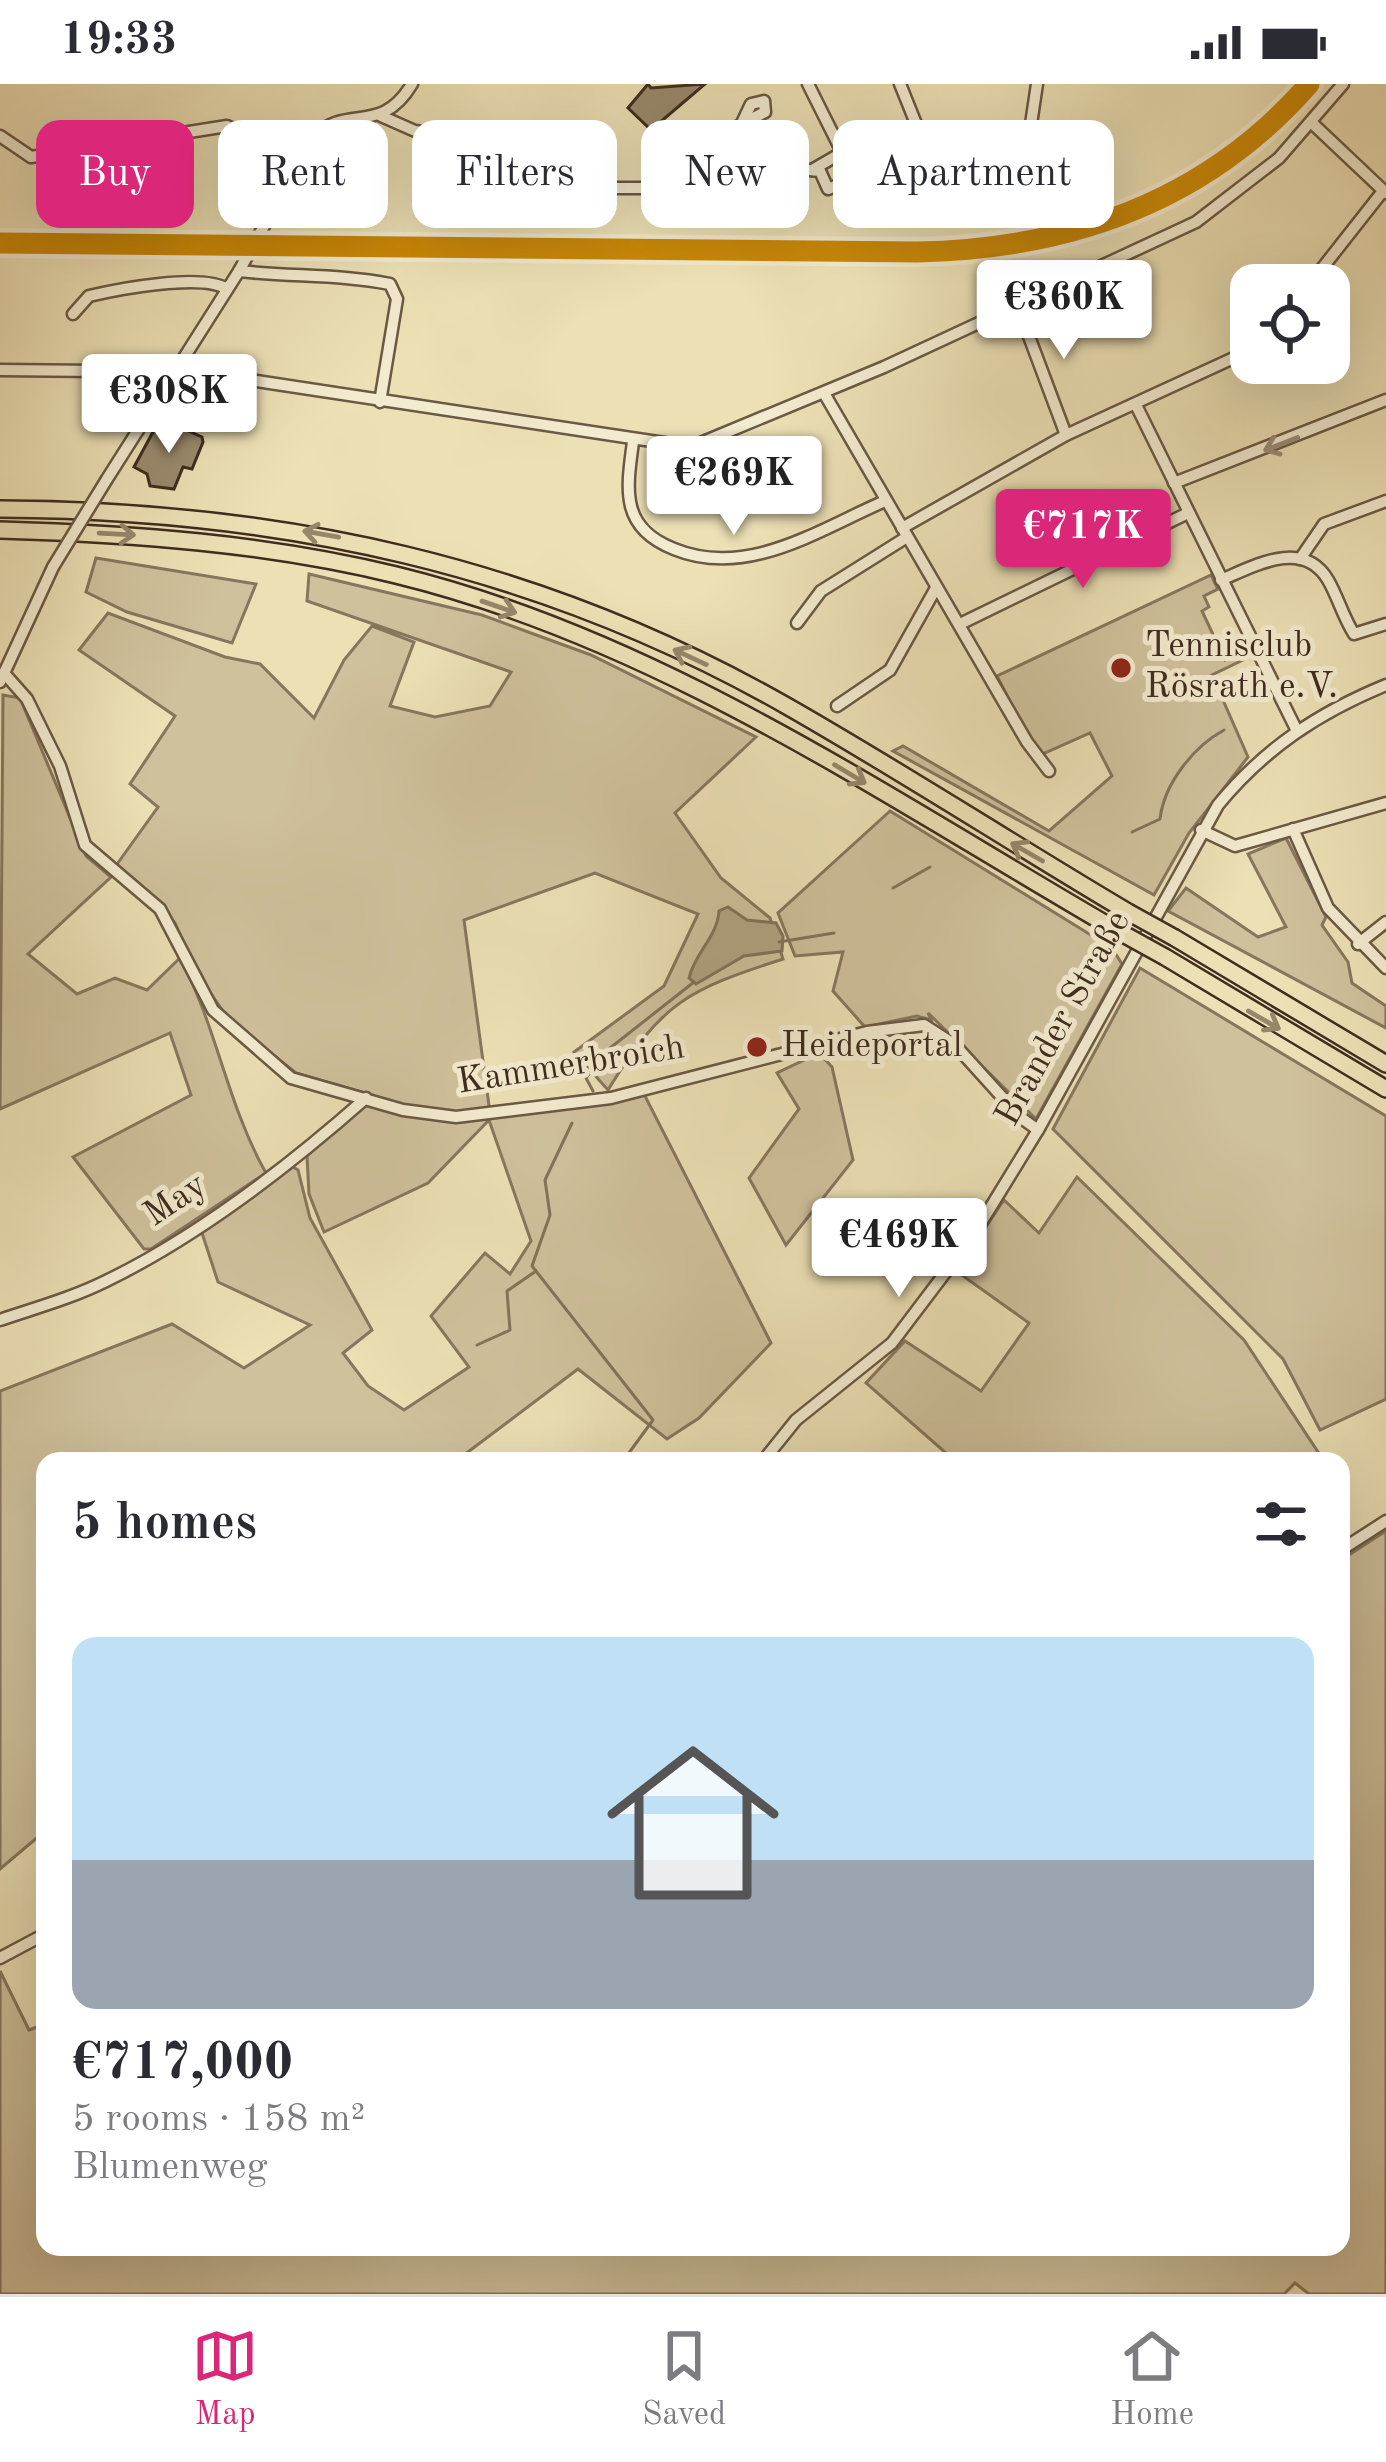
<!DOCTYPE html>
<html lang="en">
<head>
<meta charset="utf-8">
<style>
	body { margin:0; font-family:"Old Standard TT",serif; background:#f2f2f3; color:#2b2b33; height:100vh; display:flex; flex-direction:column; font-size:45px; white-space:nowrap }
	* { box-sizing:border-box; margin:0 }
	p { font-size:39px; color:#7c7c81 }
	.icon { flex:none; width:66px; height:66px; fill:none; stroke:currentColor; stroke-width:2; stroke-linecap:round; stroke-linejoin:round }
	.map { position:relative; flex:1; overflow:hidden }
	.sheet { position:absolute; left:36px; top:1368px; width:1314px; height:804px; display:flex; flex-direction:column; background:#fff; border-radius:24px; box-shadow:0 12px 48px #0002 }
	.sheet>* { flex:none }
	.top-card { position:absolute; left:36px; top:36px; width:1314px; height:108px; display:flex; gap:24px }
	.controls { position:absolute; left:1230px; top:180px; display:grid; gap:24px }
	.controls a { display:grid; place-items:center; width:120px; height:120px; border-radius:24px; background:#fff; box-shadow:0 12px 48px #0002; font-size:60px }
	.price { position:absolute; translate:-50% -102px; padding:0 27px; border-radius:12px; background:#fff; color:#222; font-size:39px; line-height:78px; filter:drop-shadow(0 3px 6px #0008) }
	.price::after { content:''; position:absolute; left:50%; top:72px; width:36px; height:27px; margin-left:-18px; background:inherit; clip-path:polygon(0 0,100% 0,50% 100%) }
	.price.selected { background:#db2777; color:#fff }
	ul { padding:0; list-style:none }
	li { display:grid; align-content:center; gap:24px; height:636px; padding:0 36px }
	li+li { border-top:3px solid #e1e1e2 }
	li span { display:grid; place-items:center; height:372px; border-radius:24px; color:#555 }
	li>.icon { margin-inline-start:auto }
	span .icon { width:216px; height:216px; fill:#fffc; stroke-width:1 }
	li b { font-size:51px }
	h2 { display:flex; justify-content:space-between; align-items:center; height:144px; padding:0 36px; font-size:51px }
	.chip { padding:0 42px; border-radius:24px; background:#fff; box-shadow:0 12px 48px #0002; font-size:42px; line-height:108px }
	.chip.selected { background:#db2777; color:#fff }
	.status { display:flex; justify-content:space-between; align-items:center; height:84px; padding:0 60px; background:#fff; direction:ltr }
	.status svg { height:33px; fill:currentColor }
	.tabs { display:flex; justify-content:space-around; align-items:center; height:168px; border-top:3px solid #e1e1e2; background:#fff; font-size:33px; color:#7c7c81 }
	.tabs a { display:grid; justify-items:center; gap:6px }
	.tabs .selected { color:#db2777 }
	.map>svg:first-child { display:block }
	.green { fill:#cfc19c; stroke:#87765e; stroke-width:3 }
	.water { fill:#b1a382; stroke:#83735a; stroke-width:3 }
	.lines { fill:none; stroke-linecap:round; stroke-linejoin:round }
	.stream { stroke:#83735a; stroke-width:3 }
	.building { fill:#998a6d; stroke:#3f2c1f; stroke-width:3 }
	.minor-casing { stroke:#6a5944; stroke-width:15 }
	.highway-casing { stroke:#3f2c1f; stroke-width:20 }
	.minor { stroke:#f3ebcf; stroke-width:10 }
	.highway { stroke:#ece0b5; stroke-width:15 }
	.minor-bridge-casing { stroke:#6a5944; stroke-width:15; stroke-linecap:butt }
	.highway-bridge-casing { stroke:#3f2c1f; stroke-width:20; stroke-linecap:butt }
	.minor-bridge { stroke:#f3ebcf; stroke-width:10 }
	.highway-bridge { stroke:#ece0b5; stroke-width:15 }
	.rail-1-casing { stroke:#f3ebcf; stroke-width:30 }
	.rail-1 { stroke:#c98808; stroke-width:21 }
	.oneway { stroke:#998c77 }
	.oneway2 { stroke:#96866a }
	.poi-dot { fill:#8f2418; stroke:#f3ebcf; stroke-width:4.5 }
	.labels { text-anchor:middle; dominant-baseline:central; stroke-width:10; stroke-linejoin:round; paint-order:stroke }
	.poi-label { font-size:36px; fill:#3f2c1f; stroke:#f3ebcf; text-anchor:start }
	.street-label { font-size:36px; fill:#3f2c1f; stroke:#f3ebcf }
</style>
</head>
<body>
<div class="status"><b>19:33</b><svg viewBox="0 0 49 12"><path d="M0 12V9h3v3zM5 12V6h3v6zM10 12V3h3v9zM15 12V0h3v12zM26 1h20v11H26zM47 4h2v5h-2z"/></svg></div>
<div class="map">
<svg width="1386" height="2210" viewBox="0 0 1386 2210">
	<rect width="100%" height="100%" fill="#ece0b5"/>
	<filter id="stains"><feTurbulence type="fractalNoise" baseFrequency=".00167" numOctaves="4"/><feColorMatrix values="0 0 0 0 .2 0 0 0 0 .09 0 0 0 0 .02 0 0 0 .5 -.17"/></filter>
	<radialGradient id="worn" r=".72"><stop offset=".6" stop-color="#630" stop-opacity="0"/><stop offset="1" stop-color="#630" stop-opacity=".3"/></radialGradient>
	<!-- green -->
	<g class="green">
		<polygon points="96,474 256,500 232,559 127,528 86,508"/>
		<path d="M 309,490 L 482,531 L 591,571 L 756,653 L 675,729 L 721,794 L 770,834 L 783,875 C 687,906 662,918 608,1006 L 574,968 L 664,902 L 698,830 L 595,789 L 464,836 L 490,1029 L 644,1010 L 771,1259 L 699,1334 L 667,1355 L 578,1285 L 456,1377 L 45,1377 L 45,1747 L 0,1785 L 0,1307 L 172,1240 L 244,1284 L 310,1241 L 218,1198 L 200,1143 L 293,1083 L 298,1086 L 310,1134 L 372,1246 L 343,1269 L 368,1302 L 404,1326 L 469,1283 L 431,1232 L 485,1169 L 510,1190 L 531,1157 L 489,1036 L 428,1099 L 324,1148 L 309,1110 L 307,1072 L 365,1009 L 296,989 L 230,937 L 197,890 L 175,839 L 115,783 L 158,723 L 130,700 L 175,632 L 79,566 L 108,529 L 225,573 L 260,580 L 314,634 L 344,576 L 372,542 L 414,558 L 390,622 L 435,633 L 490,622 L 511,588 L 307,517 Z"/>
		<polygon points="1211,491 1218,505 1204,512 1209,523 1202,527 1225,576 1248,566 1251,572 1212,591 1248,673 1189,749 1154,811 893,667 903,662 1049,747 1112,692 1090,649 1038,672 997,592"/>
		<path d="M 3,611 L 20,614 L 86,772 L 111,793 L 28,870 L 77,910 L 115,894 L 147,906 L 180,874 C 217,943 227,1020 266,1089 L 151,1165 L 144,1165 L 73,1073 L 191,1011 L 170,949 L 0,1025 Z"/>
		<polygon points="890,727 1112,864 1122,880 1036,1035 928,929 931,936 917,932 865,943 833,907 843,868 795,872 778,829"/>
		<polygon points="1286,754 1326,833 1322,841 1348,878 1352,899 1386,922 1386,944 1168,827 1186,804 1258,853 1286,843 1248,770"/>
		<polygon points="1140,884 1386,1032 1386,1315 1320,1346 1283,1275 1053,1045"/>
		<polygon points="819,969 832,983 853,1076 786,1161 749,1094 799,1025 777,989"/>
		<polygon points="1077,1093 1244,1256 1324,1377 955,1377 866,1299 905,1257 981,1307 1029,1239 956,1187 1004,1116 1039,1149"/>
		<polygon points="1386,1447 1386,2210 1309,2210 1295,2199 1284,2210 0,2210 0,1887 29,1946 45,1940 45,2163 1341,2163 1341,1476"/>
	</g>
	<!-- water -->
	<path class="water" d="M 728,823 L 747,836 L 776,839 L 783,852 L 782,867 L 744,872 L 696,900 L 689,894 C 695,868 717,854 719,827 Z"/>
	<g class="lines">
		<!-- stream -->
		<g class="stream">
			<path d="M 1132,748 L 1160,735 C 1164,700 1193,663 1224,646"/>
			<polyline points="893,804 930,783"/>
			<polyline points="779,858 834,849"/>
			<polyline points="593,1007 586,994 605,968 694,898"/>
			<polyline points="572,1039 545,1096 550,1131 532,1182 653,1336 623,1377"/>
			<polyline points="477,1261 510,1246 507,1207 536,1187"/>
		</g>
	</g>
	<!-- building -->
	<g class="building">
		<polygon points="648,0 651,4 705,0 651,46 628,24"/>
		<polygon points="168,338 202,353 203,358 192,385 183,383 174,405 150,402 147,390 134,383 154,346 161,350"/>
	</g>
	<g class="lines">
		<!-- minor casing -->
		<g class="minor-casing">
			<g id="minor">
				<polyline points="808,0 855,94"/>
				<polyline points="900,0 931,77"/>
				<polyline points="381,32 415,47 520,60 566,97 598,104 645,104 709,77 820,87 828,105 885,83 895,90 984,65 1029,63"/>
				<polyline points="1312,39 1386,109"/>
				<polyline points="0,52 31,73 227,42 299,77"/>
				<polyline points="709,77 714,55 765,28 764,17 751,20 743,37"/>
				<polyline points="812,86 843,68"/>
				<polyline points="1027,141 1024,87 1037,0"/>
				<path d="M 239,187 C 292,193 340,190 390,200 L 397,215 L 380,318"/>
				<polyline points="1309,201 1383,107"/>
				<polyline points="1018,223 1066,351"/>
				<path d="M 73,230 L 89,212 C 119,205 202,189 227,205"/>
				<polyline points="0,286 197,288 691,363 884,283 1196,138 1279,74 1343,0"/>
				<polyline points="824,309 1027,658 1049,687"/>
				<polyline points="1136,321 1296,645"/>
				<path d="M 633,358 C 626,408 621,444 674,465 C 747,495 818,446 885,417"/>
				<path d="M 107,395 L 239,187 L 314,52 C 347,20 381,52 412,0"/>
				<polyline points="1174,399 1386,316"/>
				<polyline points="902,444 1066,351 1251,266"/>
				<polyline points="1300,475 1324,440 1386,417"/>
				<path d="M 1221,496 C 1254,482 1303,454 1328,496 C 1338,513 1343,533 1354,550 L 1386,540"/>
				<polyline points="797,539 821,507 907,453"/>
				<polyline points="960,540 1186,430"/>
				<polyline points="4,589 27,615 60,682 85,761 160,825 213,926 291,994 403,1026 456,1033 611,1014 867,948 924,941 955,961 1020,1033 1038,1046"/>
				<polyline points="0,598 53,483"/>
				<polyline points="837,622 890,586 936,504"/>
				<polyline points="1293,745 1328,824 1386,884"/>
				<polyline points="1201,746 1235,762 1386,719"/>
				<polyline points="1358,860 1386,838"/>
				<path d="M 0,1236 C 35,1224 72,1214 106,1197 C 199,1152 289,1082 366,1014"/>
				<path d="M 763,1377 L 796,1336 L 892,1259 L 973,1152 L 1038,1046 L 1218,721 C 1265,664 1318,629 1386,601"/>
				<polyline points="1341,1466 1386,1437"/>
				<polyline points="0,1874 45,1850"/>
			</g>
		</g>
		<!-- highway casing -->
		<g class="highway-casing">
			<g id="highway">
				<path d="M 0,425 C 280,426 539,481 785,621 C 901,687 1013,760 1128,828"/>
				<path d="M 0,446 C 133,450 266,459 396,491 C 659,555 886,713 1118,847"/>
				<polyline points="1175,854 1386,980"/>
				<polyline points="1165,873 1386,1005"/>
			</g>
		</g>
		<!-- minor -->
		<use href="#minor" class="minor"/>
		<!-- highway -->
		<use href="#highway" class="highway"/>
		<!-- minor-bridge casing -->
		<g class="minor-bridge-casing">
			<polyline id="minor-bridge" points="53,483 107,395"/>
		</g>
		<!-- highway-bridge casing -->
		<g class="highway-bridge-casing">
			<g id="highway-bridge">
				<polyline points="1128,828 1175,854"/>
				<polyline points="1118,847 1165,873"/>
			</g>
		</g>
		<!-- minor-bridge -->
		<use href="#minor-bridge" class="minor-bridge"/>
		<!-- highway-bridge -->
		<use href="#highway-bridge" class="highway-bridge"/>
		<!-- rail-1 casing -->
		<g class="rail-1-casing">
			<path id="rail-1" d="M 0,159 L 917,168 C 1070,165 1206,118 1309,0"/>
		</g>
		<!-- rail-1 -->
		<use href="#rail-1" class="rail-1"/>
	</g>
	<!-- one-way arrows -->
	<defs><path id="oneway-shaft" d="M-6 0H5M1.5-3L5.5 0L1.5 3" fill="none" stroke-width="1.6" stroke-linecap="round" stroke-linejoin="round" transform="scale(3)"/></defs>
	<use class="oneway" href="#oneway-shaft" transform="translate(1281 360) rotate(159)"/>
	<g class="oneway2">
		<use href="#oneway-shaft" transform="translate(117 450) rotate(3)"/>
		<use href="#oneway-shaft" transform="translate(321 450) rotate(-170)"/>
		<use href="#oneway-shaft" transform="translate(499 523) rotate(19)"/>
		<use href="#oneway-shaft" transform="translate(690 573) rotate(-155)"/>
		<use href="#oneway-shaft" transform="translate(850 690) rotate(31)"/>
		<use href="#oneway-shaft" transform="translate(1027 768) rotate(-150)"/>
		<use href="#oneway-shaft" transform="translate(1264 936) rotate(30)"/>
	</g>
	<!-- markers -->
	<g class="poi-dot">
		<circle cx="1121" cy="584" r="12"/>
		<circle cx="757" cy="963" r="12"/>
	</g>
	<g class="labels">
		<!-- poi labels -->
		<g class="poi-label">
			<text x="1145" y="563">Tennisclub<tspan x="1145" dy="41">Rösrath e.V.</tspan></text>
			<text x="781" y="963">Heideportal</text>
		</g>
		<!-- street labels -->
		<g class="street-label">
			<text transform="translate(1064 935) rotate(-61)">Brander Straße</text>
			<text transform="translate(571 982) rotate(-9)">Kammerbroich</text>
			<text transform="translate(176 1117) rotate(-34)">May</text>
		</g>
	</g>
	<rect width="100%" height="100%" filter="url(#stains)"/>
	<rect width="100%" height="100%" fill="url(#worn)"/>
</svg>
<div class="controls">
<a><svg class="icon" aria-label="locate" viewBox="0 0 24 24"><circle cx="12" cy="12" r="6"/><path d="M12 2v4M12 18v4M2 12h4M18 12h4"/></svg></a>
</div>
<b class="price" style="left:1064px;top:278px">€360K</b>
<b class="price" style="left:169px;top:372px">€308K</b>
<b class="price" style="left:734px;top:454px">€269K</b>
<b class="price selected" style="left:1083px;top:507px">€717K</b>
<b class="price" style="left:899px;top:1216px">€469K</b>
<div class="top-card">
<a class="chip selected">Buy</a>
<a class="chip">Rent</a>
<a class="chip">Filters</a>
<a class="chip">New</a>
<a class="chip">Apartment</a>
</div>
<section class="sheet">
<h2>5 homes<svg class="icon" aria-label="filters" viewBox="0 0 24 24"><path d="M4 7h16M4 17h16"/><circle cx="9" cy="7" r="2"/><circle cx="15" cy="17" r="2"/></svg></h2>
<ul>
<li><span style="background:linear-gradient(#bfe0f5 60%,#9aa5b1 0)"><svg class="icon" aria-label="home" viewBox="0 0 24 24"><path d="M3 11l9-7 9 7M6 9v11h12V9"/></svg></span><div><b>€717,000</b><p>5 rooms · 158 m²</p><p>Blumenweg</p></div></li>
</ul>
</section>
</div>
<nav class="tabs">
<a class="selected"><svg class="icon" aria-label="map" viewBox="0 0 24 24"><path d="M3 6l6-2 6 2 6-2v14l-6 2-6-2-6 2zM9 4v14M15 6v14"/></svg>Map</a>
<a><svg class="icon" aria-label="saved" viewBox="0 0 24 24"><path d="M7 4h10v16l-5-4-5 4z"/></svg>Saved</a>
<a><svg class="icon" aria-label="home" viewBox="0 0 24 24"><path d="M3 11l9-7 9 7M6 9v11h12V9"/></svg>Home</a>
</nav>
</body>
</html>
